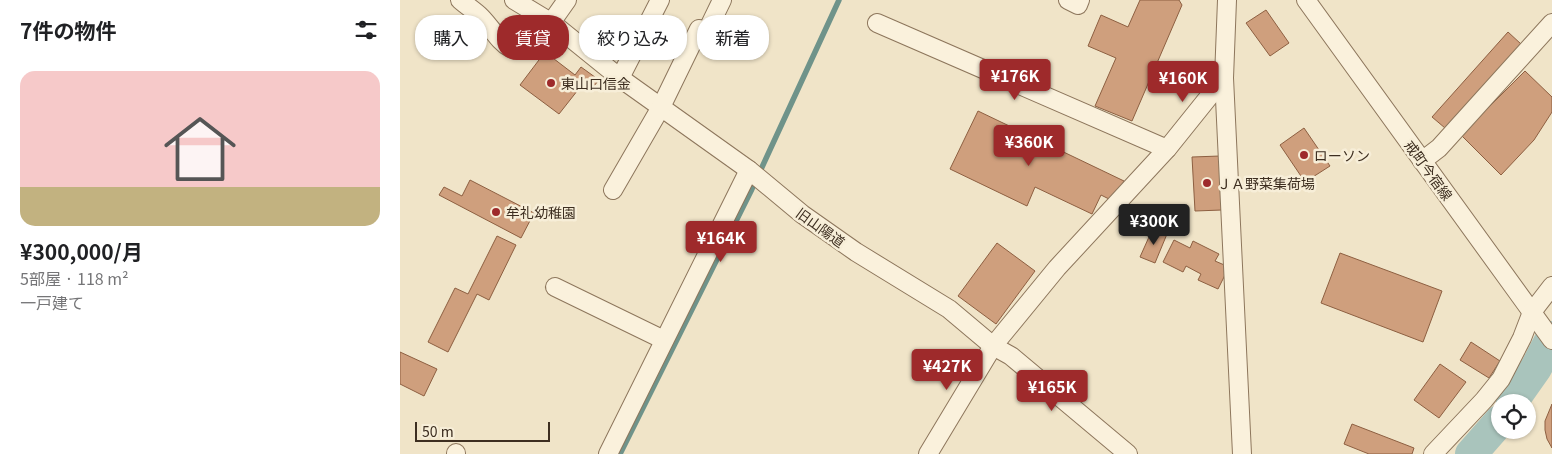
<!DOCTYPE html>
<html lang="ja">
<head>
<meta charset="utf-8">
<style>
	body { margin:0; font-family:Georgia,"Noto Sans JP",serif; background:#f2f2f2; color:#202124; height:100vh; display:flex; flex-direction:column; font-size:19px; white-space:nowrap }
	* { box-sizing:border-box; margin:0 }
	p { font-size:16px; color:#757577 }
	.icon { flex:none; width:28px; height:28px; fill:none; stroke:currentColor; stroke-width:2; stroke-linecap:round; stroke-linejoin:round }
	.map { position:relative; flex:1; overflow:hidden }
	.panel { display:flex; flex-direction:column; background:#fff; width:400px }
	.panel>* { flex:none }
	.banner { position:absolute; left:15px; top:15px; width:475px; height:45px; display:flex; gap:10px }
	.tools { position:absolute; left:1091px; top:394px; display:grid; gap:10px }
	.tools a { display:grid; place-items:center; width:45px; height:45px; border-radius:50%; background:#fff; box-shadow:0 1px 4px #0004; font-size:25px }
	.scale { position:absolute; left:15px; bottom:12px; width:135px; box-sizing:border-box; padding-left:5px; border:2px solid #3d2e20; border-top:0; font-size:14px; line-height:18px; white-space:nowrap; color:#3d2e20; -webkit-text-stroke:4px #f7eed8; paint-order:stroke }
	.price { position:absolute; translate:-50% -42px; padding:0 11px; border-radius:5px; background:#9e2a2b; color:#fff; font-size:16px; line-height:32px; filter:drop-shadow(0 1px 2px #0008) }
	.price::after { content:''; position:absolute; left:50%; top:30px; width:15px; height:11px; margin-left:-8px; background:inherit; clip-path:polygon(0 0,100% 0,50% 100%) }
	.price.selected { background:#222; color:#fff }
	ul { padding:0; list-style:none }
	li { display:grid; align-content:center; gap:10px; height:265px; padding:0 20px }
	li span { display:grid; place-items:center; height:155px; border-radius:15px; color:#555 }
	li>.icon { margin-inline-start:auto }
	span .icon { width:90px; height:90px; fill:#fffc; stroke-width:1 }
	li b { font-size:21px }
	h2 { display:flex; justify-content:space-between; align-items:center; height:60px; padding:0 20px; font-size:21px }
	.chip { padding:0 18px; border-radius:20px; background:#fff; box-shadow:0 1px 4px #0004; font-size:18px; line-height:45px }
	.chip.selected { background:#9e2a2b; color:#fff }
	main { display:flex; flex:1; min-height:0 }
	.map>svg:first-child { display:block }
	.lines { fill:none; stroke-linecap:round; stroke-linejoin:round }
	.stream { stroke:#6f938a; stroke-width:5.5 }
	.river { stroke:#a9c4bc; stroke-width:32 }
	.building { fill:#cf9f7d; stroke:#8d5f41 }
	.minor-casing { stroke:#8d765c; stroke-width:20 }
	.minor { stroke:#faf1dc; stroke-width:18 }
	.poi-dot { fill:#9e2a2b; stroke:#f7eed8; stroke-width:2 }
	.labels { text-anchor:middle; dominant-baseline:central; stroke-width:5; stroke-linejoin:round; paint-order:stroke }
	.poi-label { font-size:14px; fill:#3d2e20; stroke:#f7eed8; text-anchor:start }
	.street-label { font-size:14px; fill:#3d2e20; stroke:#f7eed8 }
</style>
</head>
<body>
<main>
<section class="panel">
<h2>7件の物件<svg class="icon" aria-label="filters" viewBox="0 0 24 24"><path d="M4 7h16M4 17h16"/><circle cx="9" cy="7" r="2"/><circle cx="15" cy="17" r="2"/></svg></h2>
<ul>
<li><span style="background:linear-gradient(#f6c9c9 75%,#c2b280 0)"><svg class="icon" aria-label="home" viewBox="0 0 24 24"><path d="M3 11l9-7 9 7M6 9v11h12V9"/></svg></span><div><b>¥300,000/月</b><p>5部屋 · 118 m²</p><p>一戸建て</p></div></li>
</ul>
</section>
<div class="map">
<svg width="1152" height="454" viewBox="0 0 1152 454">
	<rect width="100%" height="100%" fill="#f0e4c8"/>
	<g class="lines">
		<!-- stream -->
		<polyline class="stream" points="220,454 351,191 439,0"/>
		<!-- river -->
		<g class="river">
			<polyline points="1112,402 1136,368 1152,337"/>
			<polyline points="1071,454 1100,421"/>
		</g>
	</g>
	<!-- building -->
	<g class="building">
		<polygon points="740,0 779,0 782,5 732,121 695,106 716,58 688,46 701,15 728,27"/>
		<polygon points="866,10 889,43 870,56 846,23"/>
		<polygon points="1108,32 1121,44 1045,128 1032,117"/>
		<polygon points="145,52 175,75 181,67 199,80 193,87 185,81 159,114 120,85"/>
		<polygon points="1125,71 1152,97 1152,112 1134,140 1101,175 1061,135"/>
		<polygon points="578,111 724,181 715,202 701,195 692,214 635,187 627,206 550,169"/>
		<polygon points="904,128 930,166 905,182 880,145"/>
		<polygon points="820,156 822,210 795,211 792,157"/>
		<polygon points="70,180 134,213 121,238 39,195 44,187 62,196"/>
		<polygon points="753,228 767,234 755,263 740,257"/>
		<polygon points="97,236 116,245 89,300 77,294 48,352 28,342 55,288 68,294"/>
		<polygon points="774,240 790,248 793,241 819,254 815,261 829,267 818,289 798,280 801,274 786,266 783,272 763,262"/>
		<polygon points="597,243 635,271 596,324 558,296"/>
		<polygon points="940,253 1042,291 1023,342 921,303"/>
		<polygon points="1071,342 1100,361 1089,378 1060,360"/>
		<polygon points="0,352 37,369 24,396 0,384"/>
		<polygon points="1040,364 1066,382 1039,418 1014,400"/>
		<polygon points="1152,404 1152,448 1147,439 1145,430 1145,421"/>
		<polygon points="952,424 1014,448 1012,454 969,454 944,444"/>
	</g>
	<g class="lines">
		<!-- minor casing -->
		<g class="minor-casing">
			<g id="minor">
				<path d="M 60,0 C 67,6 75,11 81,17 C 98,34 107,62 136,44 L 167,0"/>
				<polyline points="114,0 152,23 220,78 349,170 402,214 456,252 549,309 593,346 611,356 728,454"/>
				<polyline points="668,0 678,5 680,0"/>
				<polyline points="827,0 824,78 842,454"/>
				<polyline points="906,0 1152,340"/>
				<polyline points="477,23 767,149"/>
				<polyline points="220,78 260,0"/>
				<polyline points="1022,161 1039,148 1152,23"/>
				<polyline points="213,190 261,107 299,29 307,31 322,0"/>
				<polyline points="155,287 264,340"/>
				<polyline points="56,454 56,453"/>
				<polyline points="208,454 349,170"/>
				<polyline points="528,454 593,346 657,268 767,149 824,78"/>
				<polyline points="1033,454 1084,400 1101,379 1122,338 1132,312 1152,286"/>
			</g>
		</g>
		<!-- minor -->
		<use href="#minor" class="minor"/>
	</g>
	<!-- markers -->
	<g class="poi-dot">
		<circle cx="151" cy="83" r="5"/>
		<circle cx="904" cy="155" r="5"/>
		<circle cx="807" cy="183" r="5"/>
		<circle cx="96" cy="212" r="5"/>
	</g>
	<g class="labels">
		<!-- poi labels -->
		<g class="poi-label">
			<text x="161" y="83">東山口信金</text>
			<text x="914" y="155">ローソン</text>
			<text x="817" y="183">ＪＡ野菜集荷場</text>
			<text x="106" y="212">牟礼幼稚園</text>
		</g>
		<!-- street labels -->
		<g class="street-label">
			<text transform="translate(1029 170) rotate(54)">戒町今宿線</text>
			<text transform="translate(421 227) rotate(36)">旧山陽道</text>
		</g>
	</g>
</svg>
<div class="tools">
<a><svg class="icon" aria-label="locate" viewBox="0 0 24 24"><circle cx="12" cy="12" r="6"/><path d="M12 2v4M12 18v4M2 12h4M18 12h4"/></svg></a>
</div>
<div class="scale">50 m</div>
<b class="price" style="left:615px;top:101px">¥176K</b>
<b class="price" style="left:783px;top:103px">¥160K</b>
<b class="price" style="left:629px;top:167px">¥360K</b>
<b class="price selected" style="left:754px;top:246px">¥300K</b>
<b class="price" style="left:321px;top:263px">¥164K</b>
<b class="price" style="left:547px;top:391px">¥427K</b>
<b class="price" style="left:652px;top:412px">¥165K</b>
<div class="banner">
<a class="chip">購入</a>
<a class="chip selected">賃貸</a>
<a class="chip">絞り込み</a>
<a class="chip">新着</a>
</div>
</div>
</main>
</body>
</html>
